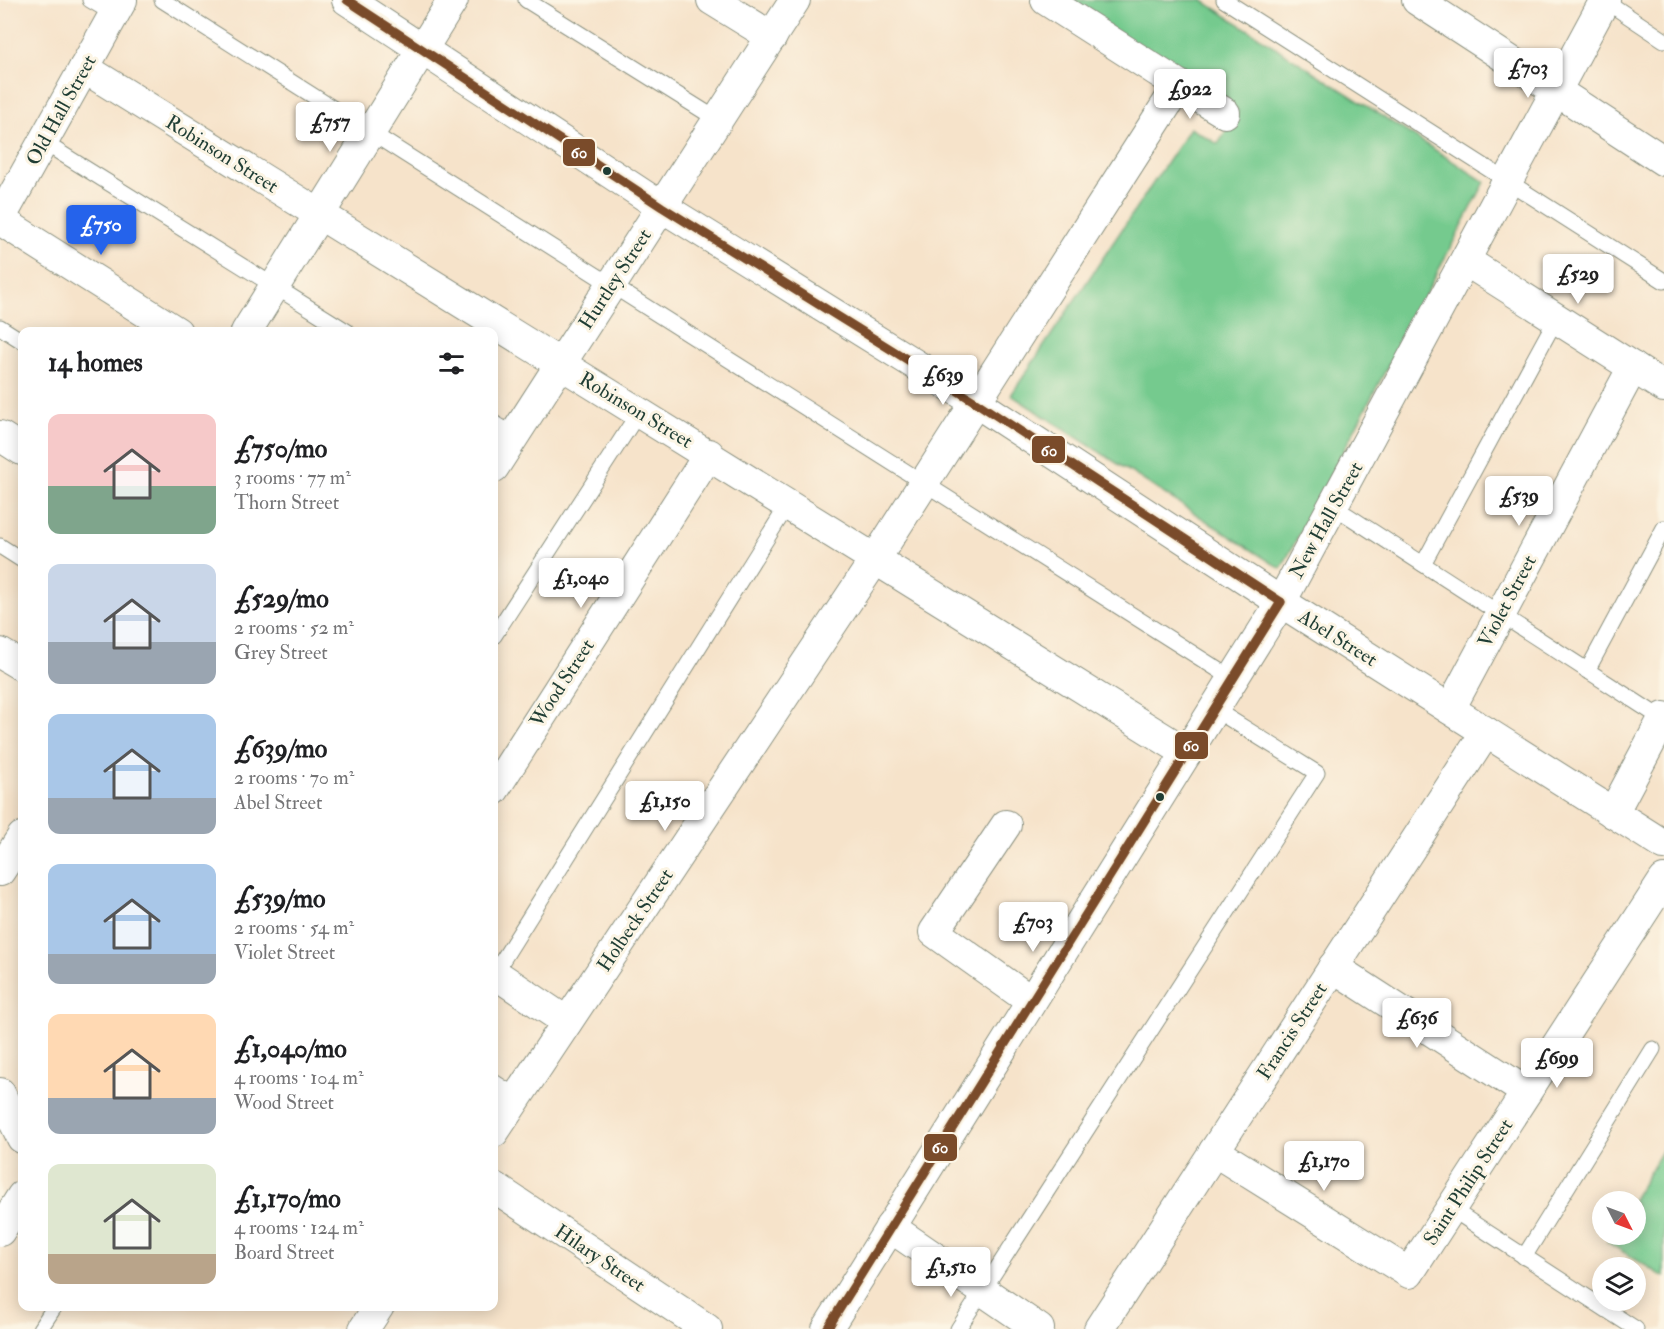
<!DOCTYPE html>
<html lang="en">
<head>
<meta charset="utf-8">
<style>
	body { margin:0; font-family:"IM FELL Double Pica",serif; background:#f6f6f6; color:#202124; height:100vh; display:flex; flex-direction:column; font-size:22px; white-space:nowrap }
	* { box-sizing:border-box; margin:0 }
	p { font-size:20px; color:#757577 }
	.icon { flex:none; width:33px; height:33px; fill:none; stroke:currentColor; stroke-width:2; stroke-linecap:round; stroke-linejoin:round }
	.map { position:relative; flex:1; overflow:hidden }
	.panel { position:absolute; left:18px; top:327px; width:480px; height:984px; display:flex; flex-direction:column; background:#fff; border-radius:12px; box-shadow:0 3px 15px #0003 }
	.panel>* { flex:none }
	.needle { width:39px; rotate:132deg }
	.tools { position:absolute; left:1592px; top:1191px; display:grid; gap:12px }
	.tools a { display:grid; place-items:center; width:54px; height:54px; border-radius:50%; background:#fff; box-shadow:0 3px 15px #0003; font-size:30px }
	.price { position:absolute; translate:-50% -51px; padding:0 14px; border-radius:6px; background:#fff; color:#222; font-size:20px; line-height:39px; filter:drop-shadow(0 2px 3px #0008) }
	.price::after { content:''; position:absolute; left:50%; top:36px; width:18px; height:14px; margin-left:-9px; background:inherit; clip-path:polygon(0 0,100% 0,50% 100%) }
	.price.selected { background:#2563eb; color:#fff }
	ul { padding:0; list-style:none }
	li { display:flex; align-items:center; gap:18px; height:150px; padding:0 30px }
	li span { display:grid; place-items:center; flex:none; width:168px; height:120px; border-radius:12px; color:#555 }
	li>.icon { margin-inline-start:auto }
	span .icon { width:72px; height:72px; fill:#fffc; stroke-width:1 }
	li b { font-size:26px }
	h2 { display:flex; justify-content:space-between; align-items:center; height:72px; padding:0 30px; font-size:26px }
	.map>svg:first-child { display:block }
	.green { fill:#75ca8e; stroke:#4a8461; stroke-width:1.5 }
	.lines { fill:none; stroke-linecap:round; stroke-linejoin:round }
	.service-casing { stroke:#8a907f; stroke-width:17 }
	.minor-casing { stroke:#8a907f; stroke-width:32 }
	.service { stroke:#fff; stroke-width:15 }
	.minor { stroke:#fff; stroke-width:30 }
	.bus-1-casing { stroke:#fcf5e5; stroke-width:14 }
	.bus-1 { stroke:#7a4b2a; stroke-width:9 }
	.bus-dot { fill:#1f3d34; stroke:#fcf5e5; stroke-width:2 }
	.labels { text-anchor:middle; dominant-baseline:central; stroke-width:6; stroke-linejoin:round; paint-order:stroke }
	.street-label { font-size:20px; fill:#1f3d34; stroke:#fcf5e5 }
	.line-badge { stroke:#fcf5e5; stroke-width:2 }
	.badge-label { font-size:16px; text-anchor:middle; font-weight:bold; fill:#fff }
</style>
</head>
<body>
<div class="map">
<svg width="1664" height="1329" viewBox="0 0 1664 1329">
	<rect width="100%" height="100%" fill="#fcf5e5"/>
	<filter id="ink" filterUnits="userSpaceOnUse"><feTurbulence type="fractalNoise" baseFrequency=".0167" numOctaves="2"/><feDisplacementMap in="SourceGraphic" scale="12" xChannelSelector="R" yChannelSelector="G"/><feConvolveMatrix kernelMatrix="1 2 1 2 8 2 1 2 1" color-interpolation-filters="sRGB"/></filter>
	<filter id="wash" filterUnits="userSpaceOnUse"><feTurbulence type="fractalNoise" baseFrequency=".008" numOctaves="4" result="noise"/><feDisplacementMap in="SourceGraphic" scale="24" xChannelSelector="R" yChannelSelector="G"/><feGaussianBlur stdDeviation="1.35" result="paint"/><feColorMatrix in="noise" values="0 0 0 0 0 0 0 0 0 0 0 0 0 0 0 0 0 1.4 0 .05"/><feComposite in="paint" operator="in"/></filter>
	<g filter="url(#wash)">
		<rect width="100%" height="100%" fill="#f6e3ca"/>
		<!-- green -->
		<g class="green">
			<polygon points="1065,0 1202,0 1485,182 1281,569 1011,395 1190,128 1218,144 1238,111"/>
			<polygon points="1664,1148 1664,1277 1607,1242 1611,1235 1635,1234 1635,1202 1632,1201"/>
		</g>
	</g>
	<g filter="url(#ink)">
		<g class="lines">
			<!-- service casing -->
			<g class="service-casing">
				<g id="service">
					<polyline points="90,0 114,14"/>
					<polyline points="162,0 1233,679"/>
					<polyline points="526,0 718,120"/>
					<polyline points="1224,0 1664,281"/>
					<polyline points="1604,0 1664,40"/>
					<polyline points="43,142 348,332"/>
					<polyline points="0,327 22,341"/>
					<polyline points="494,423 514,435"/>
					<polyline points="1333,506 1664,720"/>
					<polyline points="0,546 22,560"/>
					<polyline points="1423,564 1556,319"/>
					<polyline points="494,636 639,412"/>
					<polyline points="1587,671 1664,528"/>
					<polyline points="494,974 789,503"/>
					<polyline points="494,1082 517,1097"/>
					<polyline points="1450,1208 1636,1329"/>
					<polyline points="1524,1257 1653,1049"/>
					<polyline points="40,1329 55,1306"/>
					<polyline points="958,1329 1317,773 1214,709"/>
				</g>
			</g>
			<!-- minor casing -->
			<g class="minor-casing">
				<g id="minor">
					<polyline points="347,0 662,207 974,401 1281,602 1664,845"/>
					<polyline points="712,0 772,37"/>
					<polyline points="1417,0 1664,161"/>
					<polyline points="84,68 1187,753"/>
					<polyline points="1179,85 1225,113"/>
					<polyline points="0,219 122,0"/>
					<polyline points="0,220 177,332"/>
					<polyline points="1466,261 1664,387"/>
					<polyline points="246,332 453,0"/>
					<polyline points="0,436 22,450"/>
					<polyline points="494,467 795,0"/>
					<polyline points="0,653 22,666"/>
					<polyline points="1450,709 1633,367"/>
					<polyline points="494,790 709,454"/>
					<polyline points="1613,813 1664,717"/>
					<polyline points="1006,825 934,932 1031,1001"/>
					<polyline points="0,871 22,837"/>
					<polyline points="1333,967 1526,1092"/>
					<polyline points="494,973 567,1022"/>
					<polyline points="0,1093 22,1138"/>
					<polyline points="494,1132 876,558 1179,85 1046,0"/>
					<polyline points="1214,1151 1409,1273 1664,880"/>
					<polyline points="494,1187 707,1329"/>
					<polyline points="890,1227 1039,1329"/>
					<polyline points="0,1231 22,1196"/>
					<polyline points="364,1329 379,1306"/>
					<polyline points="827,1329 1281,602 1605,0"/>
					<polyline points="1099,1329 1486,732"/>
				</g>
			</g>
			<!-- service -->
			<use href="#service" class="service"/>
			<!-- minor -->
			<use href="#minor" class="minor"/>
			<!-- bus-1 casing -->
			<g class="bus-1-casing">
				<g id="bus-1">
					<polyline points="347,0 662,207 974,401 1281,602"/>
					<polyline points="827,1329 1281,602"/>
				</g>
			</g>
			<!-- bus-1 -->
			<use href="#bus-1" class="bus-1"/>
		</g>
	</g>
	<!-- markers -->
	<g class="bus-dot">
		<circle cx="607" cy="171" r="5"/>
		<circle cx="1160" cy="797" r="5"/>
	</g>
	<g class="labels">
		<!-- street labels -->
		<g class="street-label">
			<text transform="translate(61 110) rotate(-61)">Old Hall Street</text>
			<text transform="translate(222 154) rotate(32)">Robinson Street</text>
			<text transform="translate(615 279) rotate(-57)">Hurtley Street</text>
			<text transform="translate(636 410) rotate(31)">Robinson Street</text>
			<text transform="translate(1326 520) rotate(-61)">New Hall Street</text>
			<text transform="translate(1507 601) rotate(-62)">Violet Street</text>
			<text transform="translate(1338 638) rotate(32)">Abel Street</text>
			<text transform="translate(562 683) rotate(-57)">Wood Street</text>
			<text transform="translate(635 920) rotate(-56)">Holbeck Street</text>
			<text transform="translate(1292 1031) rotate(-57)">Francis Street</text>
			<text transform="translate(1468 1182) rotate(-57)">Saint Philip Street</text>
			<text transform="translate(600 1258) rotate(34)">Hilary Street</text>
		</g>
	</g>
	<g class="line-badge">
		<rect x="562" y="138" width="34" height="29" rx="6" fill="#7a4b2a"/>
		<rect x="1031" y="435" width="35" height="29" rx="6" fill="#7a4b2a"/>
		<rect x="1174" y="731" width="35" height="29" rx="6" fill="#7a4b2a"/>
		<rect x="923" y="1133" width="35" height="29" rx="6" fill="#7a4b2a"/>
	</g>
	<g class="badge-label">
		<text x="579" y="158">60</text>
		<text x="1049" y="456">60</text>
		<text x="1191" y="751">60</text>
		<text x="940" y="1153">60</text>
	</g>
</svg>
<div class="tools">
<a><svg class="needle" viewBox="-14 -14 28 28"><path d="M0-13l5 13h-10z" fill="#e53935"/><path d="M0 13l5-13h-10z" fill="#757577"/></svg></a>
<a><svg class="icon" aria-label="layers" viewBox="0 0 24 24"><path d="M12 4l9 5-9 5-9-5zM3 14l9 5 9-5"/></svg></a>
</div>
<b class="price" style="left:1528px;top:99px">£703</b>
<b class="price" style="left:1190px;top:120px">£922</b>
<b class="price" style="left:330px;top:153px">£757</b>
<b class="price selected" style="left:101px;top:256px">£750</b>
<b class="price" style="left:1578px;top:305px">£529</b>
<b class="price" style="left:943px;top:406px">£639</b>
<b class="price" style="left:1519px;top:527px">£539</b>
<b class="price" style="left:581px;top:609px">£1,040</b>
<b class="price" style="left:665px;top:832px">£1,150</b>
<b class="price" style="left:1033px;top:953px">£703</b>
<b class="price" style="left:1417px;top:1049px">£636</b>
<b class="price" style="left:1557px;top:1089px">£699</b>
<b class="price" style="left:1324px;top:1192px">£1,170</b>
<b class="price" style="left:951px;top:1298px">£1,510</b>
<section class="panel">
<h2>14 homes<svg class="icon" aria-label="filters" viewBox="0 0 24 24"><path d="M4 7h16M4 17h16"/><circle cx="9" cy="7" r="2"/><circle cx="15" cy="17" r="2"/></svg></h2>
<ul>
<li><span style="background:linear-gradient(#f6c9c9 60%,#7fa58c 0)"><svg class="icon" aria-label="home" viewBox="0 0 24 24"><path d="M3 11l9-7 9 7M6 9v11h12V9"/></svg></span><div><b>£750/mo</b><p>3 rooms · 77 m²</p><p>Thorn Street</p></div></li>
<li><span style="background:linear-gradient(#c9d6e8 65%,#9aa5b1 0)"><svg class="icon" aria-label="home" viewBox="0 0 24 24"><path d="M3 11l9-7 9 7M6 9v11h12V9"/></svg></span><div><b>£529/mo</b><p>2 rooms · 52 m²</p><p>Grey Street</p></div></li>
<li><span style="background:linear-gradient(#a9c7e8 70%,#9aa5b1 0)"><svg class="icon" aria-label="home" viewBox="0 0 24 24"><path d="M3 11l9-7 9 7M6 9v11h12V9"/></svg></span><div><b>£639/mo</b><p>2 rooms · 70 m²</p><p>Abel Street</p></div></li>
<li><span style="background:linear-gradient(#a9c7e8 75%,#9aa5b1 0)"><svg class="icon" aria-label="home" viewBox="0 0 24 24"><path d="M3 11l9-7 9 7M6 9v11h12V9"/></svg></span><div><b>£539/mo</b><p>2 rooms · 54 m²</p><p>Violet Street</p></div></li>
<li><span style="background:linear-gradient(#ffd9b3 70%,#9aa5b1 0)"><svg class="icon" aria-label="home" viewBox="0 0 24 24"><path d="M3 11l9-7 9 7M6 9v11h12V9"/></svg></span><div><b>£1,040/mo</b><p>4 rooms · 104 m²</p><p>Wood Street</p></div></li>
<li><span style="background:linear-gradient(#dfe7d0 75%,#b9a48a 0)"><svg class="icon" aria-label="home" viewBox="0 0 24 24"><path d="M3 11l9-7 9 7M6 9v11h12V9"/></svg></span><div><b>£1,170/mo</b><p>4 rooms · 124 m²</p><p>Board Street</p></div></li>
</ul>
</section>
</div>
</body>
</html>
